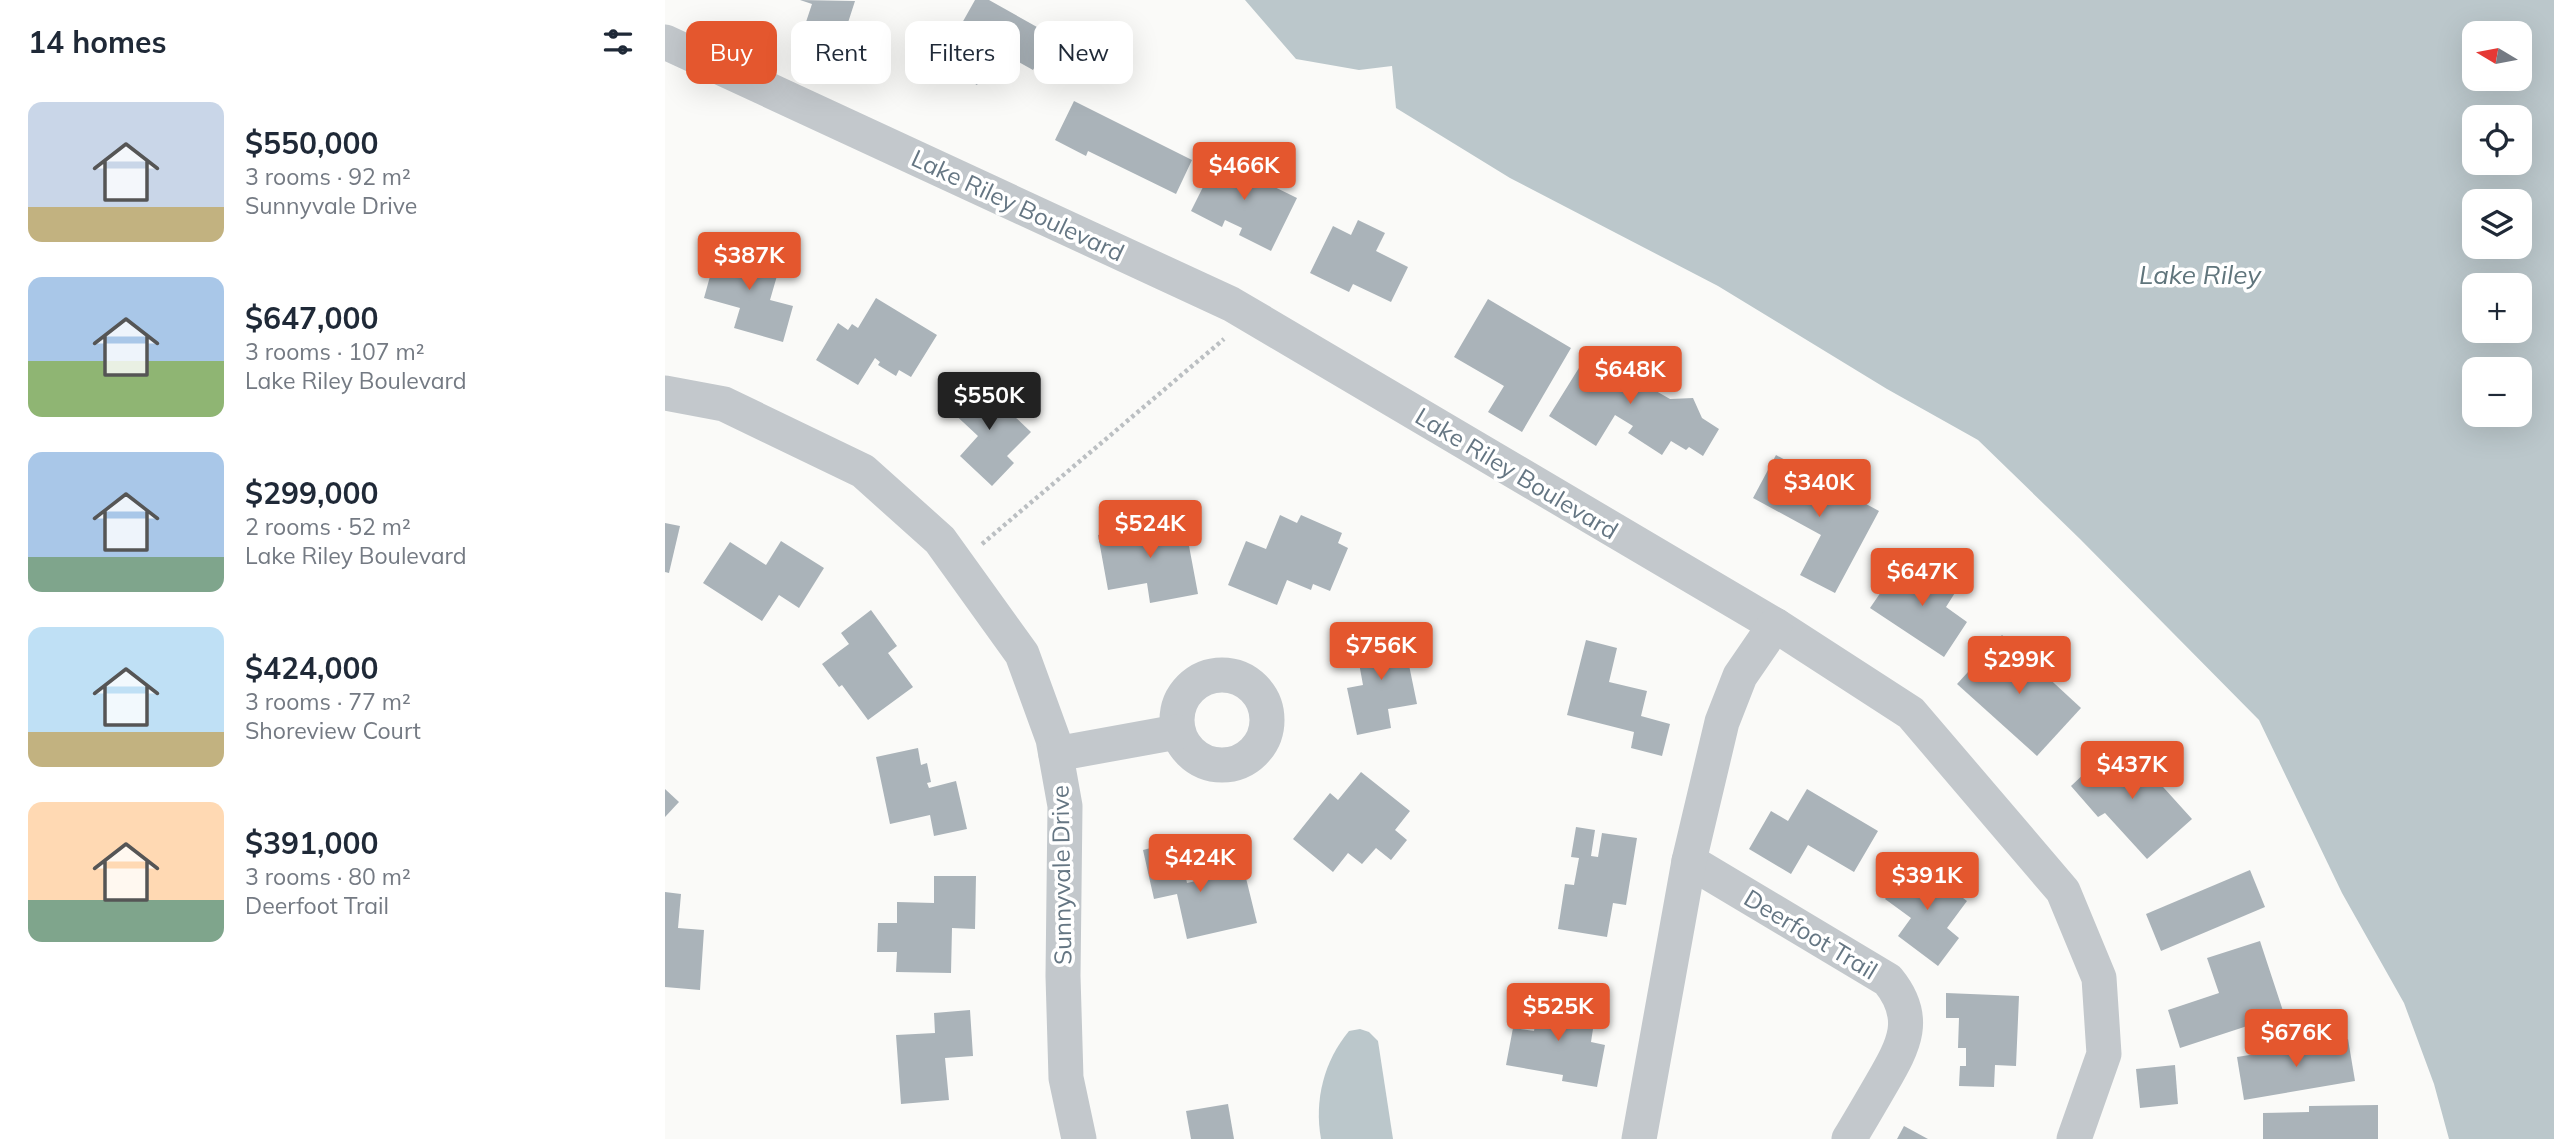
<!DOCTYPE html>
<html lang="en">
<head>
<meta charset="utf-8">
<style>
	body { margin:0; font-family:Mulish,sans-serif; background:#f2f2f3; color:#1f2937; height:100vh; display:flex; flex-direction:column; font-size:26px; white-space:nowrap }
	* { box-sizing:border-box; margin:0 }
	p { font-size:23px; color:#747a83 }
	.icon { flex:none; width:38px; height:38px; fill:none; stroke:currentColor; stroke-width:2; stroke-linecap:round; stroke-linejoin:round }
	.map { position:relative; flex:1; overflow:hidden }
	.sheet { display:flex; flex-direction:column; background:#fff; width:665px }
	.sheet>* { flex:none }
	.top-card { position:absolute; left:21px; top:21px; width:665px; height:63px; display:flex; gap:14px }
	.needle { width:46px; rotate:280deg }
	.tools { position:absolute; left:1797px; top:21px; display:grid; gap:14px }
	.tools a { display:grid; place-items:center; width:70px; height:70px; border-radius:14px; background:#fff; box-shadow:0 7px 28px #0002; font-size:35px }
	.price { position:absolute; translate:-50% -60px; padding:0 16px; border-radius:7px; background:#e4572e; color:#fff; font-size:23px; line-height:46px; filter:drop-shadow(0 2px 4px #0008) }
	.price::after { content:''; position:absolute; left:50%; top:42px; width:21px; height:16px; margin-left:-10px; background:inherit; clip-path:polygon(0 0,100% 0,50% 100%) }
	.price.active { background:#222; color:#fff }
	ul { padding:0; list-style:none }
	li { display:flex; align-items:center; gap:21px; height:175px; padding:0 28px }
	li span { display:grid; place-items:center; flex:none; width:196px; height:140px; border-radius:14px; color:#555 }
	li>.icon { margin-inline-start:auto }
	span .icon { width:84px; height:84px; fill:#fffc; stroke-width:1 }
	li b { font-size:30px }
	h2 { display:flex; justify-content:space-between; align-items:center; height:84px; padding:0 28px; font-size:30px }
	.pill { padding:0 24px; border-radius:14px; background:#fff; box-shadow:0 7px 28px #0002; font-size:24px; line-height:63px }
	.pill.active { background:#e4572e; color:#fff }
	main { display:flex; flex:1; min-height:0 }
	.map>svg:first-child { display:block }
	.water { fill:#bbc7cb; fill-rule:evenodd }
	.building { fill:#aab3b9 }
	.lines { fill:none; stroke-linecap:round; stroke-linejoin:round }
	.path { stroke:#bbbfc2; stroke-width:4.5; stroke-dasharray:3.5 3.5; stroke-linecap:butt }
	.street { stroke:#c3c8cc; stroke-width:35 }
	.labels { text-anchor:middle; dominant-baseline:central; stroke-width:7; stroke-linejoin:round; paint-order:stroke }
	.street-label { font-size:24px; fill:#657683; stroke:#fff }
	.water-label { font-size:26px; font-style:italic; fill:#60757c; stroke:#fff }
</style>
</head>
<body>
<main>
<section class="sheet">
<h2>14 homes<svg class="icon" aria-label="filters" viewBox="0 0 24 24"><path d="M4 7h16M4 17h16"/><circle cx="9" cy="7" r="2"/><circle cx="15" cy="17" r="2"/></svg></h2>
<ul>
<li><span style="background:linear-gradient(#c9d6e8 75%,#c2b280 0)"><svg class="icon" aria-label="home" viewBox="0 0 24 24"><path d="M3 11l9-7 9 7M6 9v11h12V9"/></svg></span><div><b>$550,000</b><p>3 rooms · 92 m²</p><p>Sunnyvale Drive</p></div></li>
<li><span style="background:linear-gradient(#a9c7e8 60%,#8fb573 0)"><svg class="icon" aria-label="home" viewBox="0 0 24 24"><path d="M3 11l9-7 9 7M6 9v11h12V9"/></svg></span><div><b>$647,000</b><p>3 rooms · 107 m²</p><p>Lake Riley Boulevard</p></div></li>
<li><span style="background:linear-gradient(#a9c7e8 75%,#7fa58c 0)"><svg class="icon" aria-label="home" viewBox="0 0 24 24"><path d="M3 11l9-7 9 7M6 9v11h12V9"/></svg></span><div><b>$299,000</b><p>2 rooms · 52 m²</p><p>Lake Riley Boulevard</p></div></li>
<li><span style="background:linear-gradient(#bfe0f5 75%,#c2b280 0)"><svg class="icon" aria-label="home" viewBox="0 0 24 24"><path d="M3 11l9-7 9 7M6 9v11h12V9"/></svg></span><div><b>$424,000</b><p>3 rooms · 77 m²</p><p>Shoreview Court</p></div></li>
<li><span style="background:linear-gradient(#ffd9b3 70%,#7fa58c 0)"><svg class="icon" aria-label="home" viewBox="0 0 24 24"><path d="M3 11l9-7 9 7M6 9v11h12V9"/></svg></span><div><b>$391,000</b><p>3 rooms · 80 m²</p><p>Deerfoot Trail</p></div></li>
</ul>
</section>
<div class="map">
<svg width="1889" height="1139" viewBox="0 0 1889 1139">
	<rect width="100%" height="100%" fill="#fafaf8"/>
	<!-- water -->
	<g class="water">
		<path d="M 580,0 L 1889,0 L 1889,1139 L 1784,1139 L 1769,1084 L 1739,1003 L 1677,893 L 1594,720 L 1415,539 L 1313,440 L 1222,389 L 1053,286 L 845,178 L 731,108 L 727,66 L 694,70 L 631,59 ZM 1810,33 L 1855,33 L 1855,79 L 1810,79 ZM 1810,117 L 1855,117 L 1855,163 L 1810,163 ZM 1810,201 L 1855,201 L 1855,247 L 1810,247 ZM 1810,285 L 1855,285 L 1855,331 L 1810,331 ZM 1810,369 L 1855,369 L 1855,415 L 1810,415 Z"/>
		<path d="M 695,1029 L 704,1032 L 713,1041 L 728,1139 L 656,1139 C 649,1100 659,1061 684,1031 Z"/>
	</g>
	<!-- building -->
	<g class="building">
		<polygon points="135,0 190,1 179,35 141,22 147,4"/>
		<polygon points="310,0 324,0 388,36 368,70 332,50 312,85 274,64"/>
		<polygon points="409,101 527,160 511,194 423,151 421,156 390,140"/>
		<polygon points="557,149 583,163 579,172 632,198 606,251 574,235 577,228 560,220 557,227 526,211"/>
		<polygon points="693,220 720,233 711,251 743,267 726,302 688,284 684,292 645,273 668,226 686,235"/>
		<polygon points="54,244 116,262 105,300 128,306 118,342 69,328 75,308 39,298"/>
		<polygon points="211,298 272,335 246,377 234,370 231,376 213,365 215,362 210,358 193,385 151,360 173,323 183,330 187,324 193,328"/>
		<polygon points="823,299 906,348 857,432 823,412 839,386 789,357"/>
		<polygon points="927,347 965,370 972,360 1000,377 991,391 1005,399 1028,398 1037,418 1054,429 1038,456 1024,447 1021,450 1006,441 997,455 963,433 968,426 950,415 931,446 884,416"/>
		<polygon points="311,380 366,432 342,456 349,463 327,486 295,456 313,436 284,409"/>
		<polygon points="1111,455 1214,511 1170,593 1135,575 1156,535 1088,498"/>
		<polygon points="615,515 632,523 636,515 677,533 673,543 683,548 665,591 648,584 646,590 622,580 612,605 563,585 581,541 601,549"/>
		<polygon points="519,519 533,594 485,603 482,583 443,590 433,535"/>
		<polygon points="0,523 15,526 4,573 0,572"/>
		<polygon points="116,541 159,568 134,608 114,595 97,621 38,583 65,542 101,565"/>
		<polygon points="1254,563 1293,588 1281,607 1302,622 1279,657 1205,608 1231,570 1244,579"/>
		<polygon points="206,610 232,646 223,653 248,687 203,720 177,685 174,687 157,664 184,644 176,633"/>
		<polygon points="737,631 752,704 723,709 726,728 692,735 682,688 698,685 690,641"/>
		<polygon points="1337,635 1416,708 1372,756 1292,684"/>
		<polygon points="921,640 952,648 944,682 982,691 976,716 1005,724 997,756 966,748 969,732 902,715"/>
		<polygon points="1461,746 1527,819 1482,859 1440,813 1433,817 1406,786 1437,757 1443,763"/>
		<polygon points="253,748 256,765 262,763 266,782 262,783 264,788 291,781 302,829 269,836 265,815 225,824 211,757"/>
		<polygon points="696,772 745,811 730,830 742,840 726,860 711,848 697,864 683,853 668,872 628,839 665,793 673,800"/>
		<polygon points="0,789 14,802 0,817"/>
		<polygon points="1142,789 1213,831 1189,872 1143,845 1126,874 1084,849 1106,811 1123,821"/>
		<polygon points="911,827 930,830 926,856 933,857 937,833 972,838 961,905 948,903 942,937 893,929 900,884 909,885 914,858 906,857"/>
		<polygon points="513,841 522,883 579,870 592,923 522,939 512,894 489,899 478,850"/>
		<polygon points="1249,861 1302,901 1282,928 1294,938 1273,966 1233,936 1246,918 1220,899"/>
		<polygon points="1585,870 1600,907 1496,951 1481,914"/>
		<polygon points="269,876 311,876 310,929 287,928 286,973 231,972 232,952 212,952 213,923 232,923 232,902 269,903"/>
		<polygon points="0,892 16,894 13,928 39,930 35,990 0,987"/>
		<polygon points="1595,941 1619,1014 1515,1048 1503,1010 1554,993 1542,958"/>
		<polygon points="876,992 920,1000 915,1027 928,1029 926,1042 940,1045 932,1087 897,1081 898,1075 841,1065 848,1028 869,1031"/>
		<polygon points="1281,993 1354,996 1351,1066 1330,1065 1329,1087 1294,1086 1295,1066 1301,1066 1301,1048 1293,1048 1294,1018 1281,1018"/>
		<polygon points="305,1010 308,1056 280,1058 284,1100 236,1104 231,1035 270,1033 269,1013"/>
		<polygon points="1683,1039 1690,1081 1579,1100 1572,1057"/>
		<polygon points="1510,1065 1513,1104 1475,1108 1471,1069"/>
		<polygon points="563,1104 569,1139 526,1139 521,1111"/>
		<polygon points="1713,1105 1713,1139 1598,1139 1598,1113 1644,1112 1644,1106"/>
		<polygon points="1239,1126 1263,1139 1232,1139"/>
	</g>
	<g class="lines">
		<!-- path -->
		<polyline class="path" points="317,544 559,339"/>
		<!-- street -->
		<g class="street">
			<polyline points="0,42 566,304 1110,625 1246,713 1398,891 1434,978 1439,1054 1409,1139"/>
			<polyline points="0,393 59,404 198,471 275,540 357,654 388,739 400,806 398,976 401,1078 414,1139"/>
			<circle cx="557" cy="720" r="45"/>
			<polyline points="391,754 512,732"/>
			<path d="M 1024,861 L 1223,980 C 1254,1018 1239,1045 1217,1083 C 1206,1102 1195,1121 1184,1139"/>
			<polyline points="974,1139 1024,861 1057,722 1075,676 1110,625"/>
		</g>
	</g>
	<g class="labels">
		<!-- street labels -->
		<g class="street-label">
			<text transform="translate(353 205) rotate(25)">Lake Riley Boulevard</text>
			<text transform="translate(852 473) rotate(31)">Lake Riley Boulevard</text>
			<text transform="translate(396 875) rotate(-91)">Sunnyvale Drive</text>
			<text transform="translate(1146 934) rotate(31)">Deerfoot Trail</text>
		</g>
		<!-- water labels -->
		<g class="water-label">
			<text x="1535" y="274">Lake Riley</text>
		</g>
	</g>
</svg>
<div class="tools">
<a><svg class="needle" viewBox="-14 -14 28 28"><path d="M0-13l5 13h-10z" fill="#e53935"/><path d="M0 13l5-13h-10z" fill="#747a83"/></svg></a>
<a><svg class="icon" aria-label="locate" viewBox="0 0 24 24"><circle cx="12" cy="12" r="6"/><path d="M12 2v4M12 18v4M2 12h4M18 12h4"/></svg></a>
<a><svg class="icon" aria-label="layers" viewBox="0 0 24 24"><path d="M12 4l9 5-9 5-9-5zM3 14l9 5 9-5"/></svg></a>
<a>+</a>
<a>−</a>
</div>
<b class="price" style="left:579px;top:202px">$466K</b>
<b class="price" style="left:84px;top:292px">$387K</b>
<b class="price" style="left:965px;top:406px">$648K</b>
<b class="price active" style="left:324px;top:432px">$550K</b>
<b class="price" style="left:1154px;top:519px">$340K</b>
<b class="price" style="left:485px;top:560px">$524K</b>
<b class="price" style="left:1257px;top:608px">$647K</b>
<b class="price" style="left:716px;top:682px">$756K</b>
<b class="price" style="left:1354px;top:696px">$299K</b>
<b class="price" style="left:1467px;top:801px">$437K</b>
<b class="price" style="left:535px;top:894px">$424K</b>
<b class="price" style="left:1262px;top:912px">$391K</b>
<b class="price" style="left:893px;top:1043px">$525K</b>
<b class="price" style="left:1631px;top:1069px">$676K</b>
<div class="top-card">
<a class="pill active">Buy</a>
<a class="pill">Rent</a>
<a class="pill">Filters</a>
<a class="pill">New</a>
</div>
</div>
</main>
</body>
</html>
